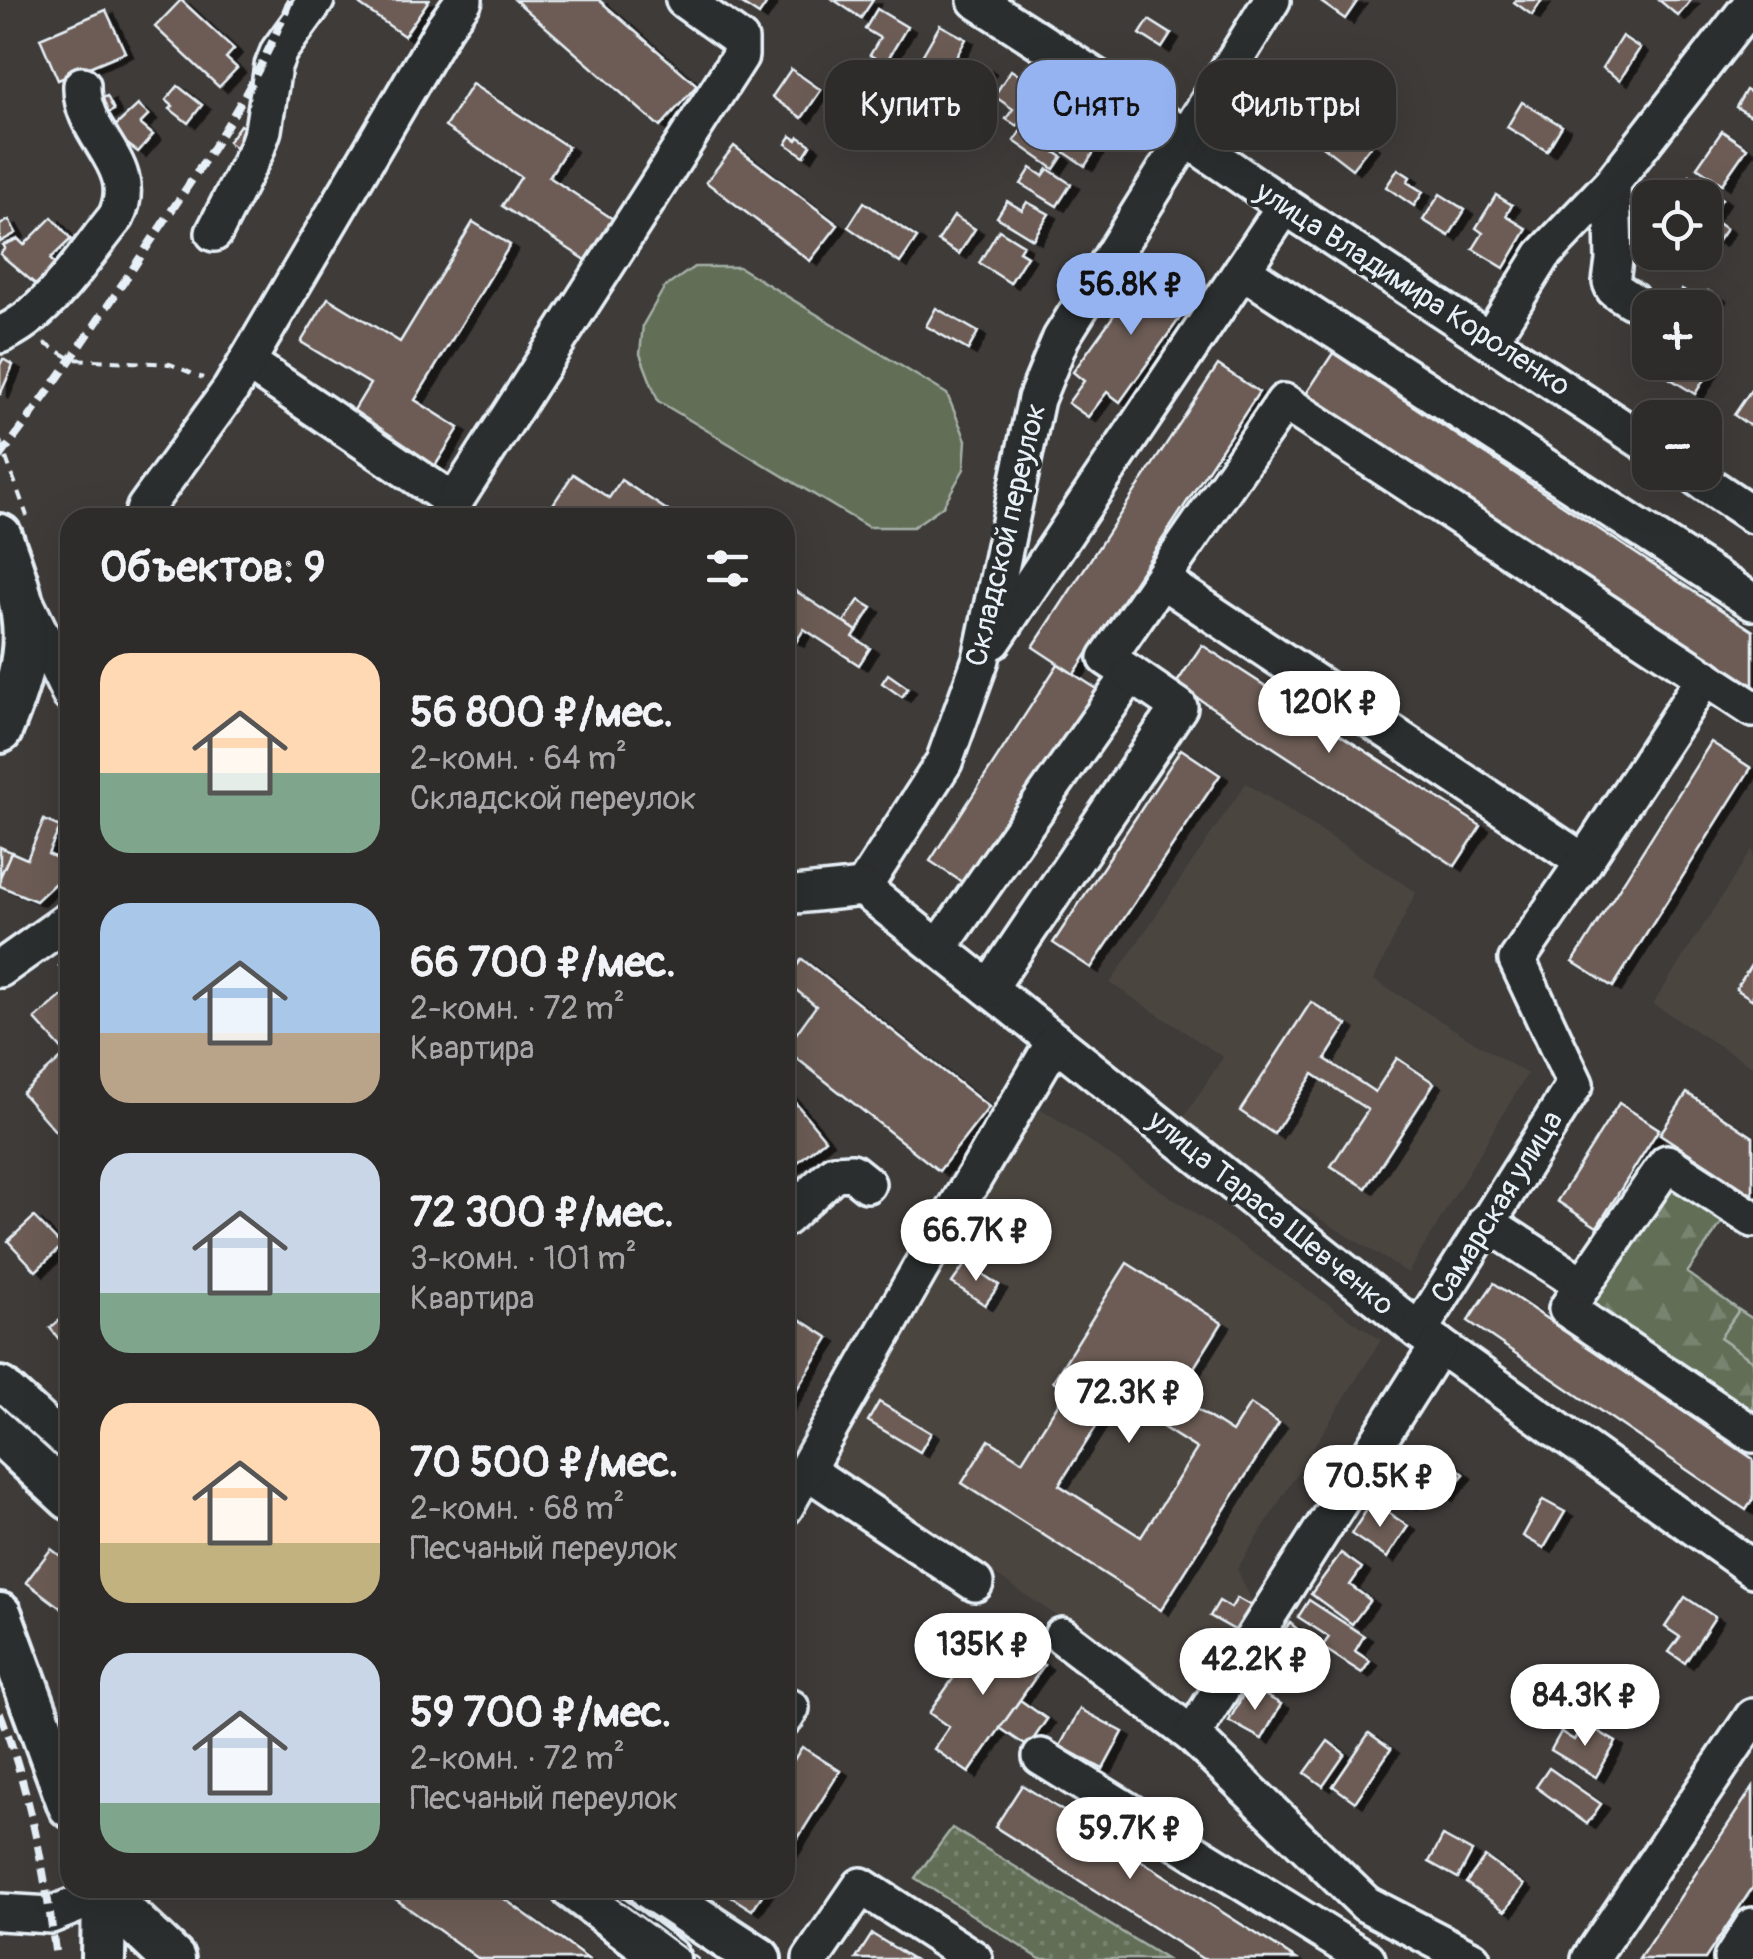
<!DOCTYPE html>
<html lang="ru">
<head>
<meta charset="utf-8">
<style>
	body { margin:0; font-family:Pangolin,sans-serif; background:#363433; color:#f1f3f6; height:100vh; display:flex; flex-direction:column; font-size:38px; white-space:nowrap }
	* { box-sizing:border-box; margin:0 }
	p { font-size:32px; color:#a7a7a9 }
	.icon { flex:none; width:55px; height:55px; fill:none; stroke:currentColor; stroke-width:2; stroke-linecap:round; stroke-linejoin:round }
	.map { position:relative; flex:1; overflow:hidden }
	.sheet { position:absolute; left:60px; top:508px; width:735px; height:1390px; display:flex; flex-direction:column; background:#2e2c2b; border-radius:30px; box-shadow:0 10px 40px #0002,0 0 0 2px #494847 }
	.sheet>* { flex:none }
	.banner { position:absolute; left:825px; top:60px; width:778px; height:90px; display:flex; gap:20px }
	.buttons { position:absolute; left:1632px; top:180px; display:grid; gap:20px }
	.buttons a { display:grid; place-items:center; width:90px; height:90px; border-radius:20px; background:#2e2c2b; box-shadow:0 10px 40px #0002,0 0 0 2px #494847; font-size:50px }
	.price { position:absolute; translate:-50% -85px; padding:0 22px; border-radius:35px; background:#fff; color:#222; font-size:32px; line-height:65px; filter:drop-shadow(0 2px 5px #0008) }
	.price::after { content:''; position:absolute; left:50%; top:60px; width:30px; height:22px; margin-left:-15px; background:inherit; clip-path:polygon(0 0,100% 0,50% 100%) }
	.price.active { background:#95b2f1; color:#111 }
	ul { padding:0; list-style:none }
	li { display:flex; align-items:center; gap:30px; height:250px; padding:0 40px }
	li span { display:grid; place-items:center; flex:none; width:280px; height:200px; border-radius:30px; color:#555 }
	li>.icon { margin-inline-start:auto }
	span .icon { width:120px; height:120px; fill:#fffc; stroke-width:1 }
	li b { font-size:42px }
	h2 { display:flex; justify-content:space-between; align-items:center; height:120px; padding:0 40px; font-size:42px }
	.tag { padding:0 35px; border-radius:30px; background:#2e2c2b; box-shadow:0 10px 40px #0002,0 0 0 2px #494847; font-size:35px; line-height:90px }
	.tag.active { background:#95b2f1; color:#111 }
	.map>svg:first-child { display:block }
	.built { fill:#4c4541 }
	.grass { fill:url(#grass-dots); stroke:#a5b0a7; stroke-width:2.5 }
	.forest { fill:url(#forest-firs); stroke:#a5b0a7; stroke-width:2.5 }
	.park { fill:#626e56; stroke:#a5b0a7; stroke-width:2.5 }
	.building { fill:#6c5c54; stroke:#e8f1f8; stroke-width:2.5; fill-rule:evenodd; filter:url(#shadow) }
	.lines { fill:none; stroke-linecap:round; stroke-linejoin:round }
	.minor-casing { stroke:#e8f1f8; stroke-width:42 }
	.major-casing { stroke:#e8f1f8; stroke-width:50 }
	.path { stroke:#e8f1f8; stroke-width:4; stroke-dasharray:10 8; stroke-linecap:butt }
	.minor { stroke:#2a2d2e; stroke-width:35 }
	.major { stroke:#2a2d2e; stroke-width:42 }
	.tram { stroke:#e8f1f8; stroke-width:2.5 }
	.rail { stroke:#e8f1f8; stroke-width:8; stroke-dasharray:15 8; stroke-linecap:butt }
	.labels { text-anchor:middle; dominant-baseline:central; stroke-width:8; stroke-linejoin:round; paint-order:stroke }
	.street-label { font-size:30px; fill:#e8f1f8; stroke:#2a2d2e }
</style>
</head>
<body>
<div class="map">
<svg width="1753" height="1959" viewBox="0 0 1753 1959">
	<defs>
		<pattern id="grass-dots" width="8" height="8" patternUnits="userSpaceOnUse" patternTransform="scale(2.5)"><rect width="8" height="8" fill="#626e56"/><path d="M2 2h.1M6 6h.1" fill="none" stroke="#78836f" stroke-width="1.8" stroke-linecap="round"/></pattern>
		<pattern id="forest-firs" width="22" height="20" patternUnits="userSpaceOnUse" patternTransform="scale(2.5)"><rect width="22" height="20" fill="#626e56"/><path d="M5 1l3.5 6h-7zM16 11l3.5 6h-7z" fill="#78836f"/></pattern>
		<filter id="shadow"><feDropShadow dx="8" dy="4.5" stdDeviation="0" flood-color="#0009"/></filter>
	</defs>
	<rect width="100%" height="100%" fill="#3e3b39"/>
	<filter id="ink" filterUnits="userSpaceOnUse"><feTurbulence type="fractalNoise" baseFrequency=".01" numOctaves="2"/><feDisplacementMap in="SourceGraphic" scale="20" xChannelSelector="R" yChannelSelector="G"/><feConvolveMatrix kernelMatrix="1 2 1 2 8 2 1 2 1" color-interpolation-filters="sRGB"/></filter>
	<g filter="url(#ink)">
		<!-- built -->
		<g class="built">
			<polygon points="1246,783 1416,892 1374,980 1527,1074 1408,1273 1176,1130 1223,1057 1110,983"/>
			<polygon points="1753,848 1753,1067 1653,1004"/>
			<polygon points="1037,1106 1381,1340 1237,1569 1255,1608 1193,1706 824,1461"/>
		</g>
		<!-- grass -->
		<polygon class="grass" points="952,1828 1166,1959 1040,1959 915,1878"/>
		<!-- forest -->
		<polygon class="forest" points="1671,1176 1727,1215 1687,1273 1739,1310 1720,1338 1753,1361 1753,1419 1584,1302"/>
		<!-- park -->
		<g class="park">
			<polygon points="694,267 739,267 947,394 966,440 964,469 943,506 913,527 868,527 658,401 640,354 643,325 664,288"/>
			<polygon points="1739,1310 1753,1319 1753,1361 1720,1338"/>
		</g>
		<!-- building -->
		<g class="building">
			<polygon points="181,0 234,49 226,58 237,68 219,87 155,27"/>
			<polygon points="364,0 429,0 404,36 360,5"/>
			<polygon points="515,0 599,0 697,85 660,127"/>
			<polygon points="736,0 769,0 759,15"/>
			<polygon points="834,0 873,0 861,18"/>
			<polygon points="1322,0 1358,0 1345,19 1321,2"/>
			<polygon points="1515,0 1542,0 1532,15 1514,2"/>
			<polygon points="1659,0 1691,0 1678,16"/>
			<polygon points="877,9 907,27 885,64 870,55 880,38 865,29"/>
			<polygon points="106,10 125,52 58,80 40,38"/>
			<polygon points="1149,20 1171,34 1162,48 1140,34"/>
			<polygon points="940,25 966,39 947,73 921,58"/>
			<polygon points="1622,36 1640,48 1620,80 1602,68"/>
			<polygon points="975,62 988,70 974,90 962,83"/>
			<polygon points="1279,64 1304,81 1296,93 1318,108 1299,136 1249,101 1260,84 1264,87"/>
			<polygon points="791,69 821,90 802,118 772,97"/>
			<polygon points="1011,70 1041,90 1017,126 1006,119 1013,109 994,96"/>
			<polygon points="934,80 951,90 945,100 928,91"/>
			<polygon points="472,84 568,147 549,177 613,219 586,260 502,206 521,177 445,127"/>
			<polygon points="959,85 978,97 973,106 953,93"/>
			<polygon points="178,86 202,105 188,123 170,109 173,106 166,100"/>
			<polygon points="1352,87 1366,96 1355,113 1341,104"/>
			<polygon points="1746,90 1753,94 1753,117 1736,107"/>
			<polygon points="836,94 862,112 854,125 827,107"/>
			<polygon points="107,96 114,110 96,119 89,105"/>
			<polygon points="1522,102 1562,126 1547,151 1507,127"/>
			<polygon points="138,105 149,115 140,124 153,135 138,152 110,131"/>
			<polygon points="1331,115 1371,145 1352,169 1313,139"/>
			<polygon points="1083,121 1105,135 1085,166 1064,152"/>
			<polygon points="240,125 253,134 241,152 228,142"/>
			<polygon points="1022,129 1062,157 1054,169 1014,141"/>
			<polygon points="1722,131 1747,148 1722,184 1697,167"/>
			<polygon points="791,136 797,140 799,137 811,145 804,156 786,144"/>
			<polygon points="734,146 838,225 810,261 706,182"/>
			<polygon points="1031,168 1043,176 1048,169 1071,184 1057,206 1021,184"/>
			<polygon points="1398,169 1410,177 1407,182 1423,192 1414,206 1386,187"/>
			<polygon points="1690,175 1722,199 1709,217 1726,229 1717,242 1705,234 1705,198 1674,198"/>
			<polygon points="1440,194 1465,210 1449,236 1423,220"/>
			<polygon points="1496,195 1512,205 1506,216 1527,229 1504,268 1473,249 1483,233 1476,228"/>
			<polygon points="1007,201 1022,210 1027,202 1049,214 1033,239 997,217"/>
			<polygon points="864,202 917,238 900,263 848,227"/>
			<polygon points="954,216 975,229 959,254 938,241"/>
			<polygon points="52,217 71,239 50,259 58,267 41,289 0,254 5,248 3,245 18,239 24,245"/>
			<polygon points="9,220 16,233 0,242 0,225"/>
			<polygon points="473,222 510,245 415,400 459,428 435,466 351,415 370,384 301,342 328,298 400,342"/>
			<polygon points="999,230 1023,245 1019,251 1027,256 1010,283 979,263"/>
			<polygon points="1638,233 1650,241 1650,252 1670,252 1662,264 1631,243"/>
			<polygon points="1673,252 1705,252 1695,267"/>
			<polygon points="1152,262 1197,294 1120,402 1107,392 1088,417 1068,403 1084,381 1073,372"/>
			<polygon points="1682,290 1698,299 1693,308 1676,300"/>
			<polygon points="1708,291 1718,297 1708,314 1705,308 1697,307"/>
			<polygon points="936,308 978,332 968,350 926,326"/>
			<polygon points="1333,353 1753,631 1753,690 1306,394"/>
			<polygon points="1705,355 1715,362 1695,394 1653,368 1656,362 1705,362"/>
			<polygon points="3,359 13,365 0,395 0,365"/>
			<polygon points="1218,365 1259,392 1074,674 1033,647"/>
			<polygon points="1753,387 1753,428 1734,415"/>
			<polygon points="573,474 609,498 621,480 679,518 544,518"/>
			<polygon points="785,584 857,631 853,637 870,648 859,665 804,629 796,642 785,635"/>
			<polygon points="859,600 872,608 857,631 844,622"/>
			<polygon points="1202,645 1481,826 1455,866 1176,684"/>
			<polygon points="1058,664 1097,689 968,886 930,861"/>
			<polygon points="888,674 908,688 902,697 882,683"/>
			<polygon points="1711,742 1751,768 1613,987 1573,962"/>
			<polygon points="1181,749 1220,775 1091,968 1053,943"/>
			<polygon points="44,820 60,827 48,854 70,864 70,869 36,901 0,886 0,877 11,852 27,859"/>
			<polygon points="0,847 11,852 0,877"/>
			<polygon points="70,957 70,979 59,966"/>
			<polygon points="802,959 989,1107 939,1171 785,1049 816,1006 785,981"/>
			<polygon points="1753,962 1753,1000 1736,989"/>
			<polygon points="70,989 70,1148 22,1093 66,1054 35,1019"/>
			<polygon points="1311,1002 1347,1025 1325,1059 1375,1092 1397,1058 1434,1083 1366,1188 1331,1166 1368,1110 1313,1074 1274,1134 1240,1111"/>
			<polygon points="785,1090 825,1139 785,1173"/>
			<polygon points="1687,1093 1753,1137 1753,1195 1660,1134"/>
			<polygon points="1619,1103 1659,1129 1597,1227 1557,1201"/>
			<polygon points="34,1217 62,1246 36,1271 8,1241"/>
			<polygon points="966,1263 999,1285 985,1305 952,1283"/>
			<path d="M 1127,1263 L 1222,1323 L 1176,1396 L 1232,1432 L 1250,1404 L 1279,1423 L 1161,1610 L 962,1483 L 989,1440 L 1022,1461 L 1067,1390 L 1053,1381 ZM 1115,1397 L 1197,1449 L 1141,1537 L 1059,1485 Z"/>
			<polygon points="1494,1283 1753,1459 1753,1499 1746,1510 1468,1321"/>
			<polygon points="70,1312 70,1353 50,1328"/>
			<polygon points="795,1316 829,1338 785,1408 785,1332"/>
			<polygon points="879,1402 931,1433 920,1452 868,1421"/>
			<polygon points="1439,1452 1464,1474 1445,1496 1420,1474"/>
			<polygon points="1397,1466 1422,1480 1409,1504 1384,1490"/>
			<polygon points="1543,1500 1565,1512 1544,1548 1523,1536"/>
			<polygon points="1372,1502 1408,1526 1387,1558 1351,1534"/>
			<polygon points="51,1549 70,1563 70,1615 26,1582"/>
			<polygon points="1341,1553 1362,1568 1350,1585 1370,1600 1352,1624 1311,1594"/>
			<polygon points="1685,1597 1715,1617 1685,1663 1669,1652 1680,1637 1665,1627"/>
			<polygon points="1237,1598 1255,1608 1240,1633 1210,1616 1219,1601 1231,1608"/>
			<polygon points="1309,1600 1364,1636 1355,1651 1370,1661 1362,1673 1322,1647 1329,1637 1298,1617"/>
			<polygon points="1290,1623 1319,1647 1294,1678 1265,1654"/>
			<polygon points="989,1627 1044,1665 969,1773 934,1749 949,1727 929,1713"/>
			<polygon points="1248,1686 1281,1704 1262,1739 1229,1721"/>
			<polygon points="1020,1700 1047,1719 1028,1747 1000,1728"/>
			<polygon points="1080,1709 1123,1732 1103,1769 1060,1746"/>
			<polygon points="1584,1723 1616,1742 1596,1777 1551,1750 1561,1732 1574,1740"/>
			<polygon points="1369,1733 1391,1749 1355,1802 1333,1786"/>
			<polygon points="1328,1741 1345,1754 1323,1786 1305,1773"/>
			<polygon points="802,1747 840,1771 785,1859 785,1774"/>
			<polygon points="1549,1768 1601,1804 1587,1824 1536,1787"/>
			<polygon points="1022,1785 1296,1959 1203,1959 995,1827"/>
			<polygon points="1753,1787 1753,1887 1705,1959 1639,1959"/>
			<polygon points="1443,1836 1472,1852 1458,1878 1429,1862"/>
			<polygon points="1485,1857 1524,1885 1505,1911 1466,1883"/>
			<polygon points="380,1888 489,1888 588,1959 479,1959"/>
			<polygon points="717,1888 767,1888 752,1910"/>
			<polygon points="872,1934 913,1959 856,1959"/>
		</g>
		<g class="lines">
			<!-- minor casing -->
			<g class="minor-casing">
				<g id="minor">
					<polyline points="976,0 1122,94 1285,206 1650,446"/>
					<polyline points="1612,183 1614,260 1611,282 1614,289 1631,300"/>
					<polyline points="214,233 256,150 263,130 273,66 279,51 316,0"/>
					<polyline points="1242,270 1753,602"/>
					<path d="M 0,335 C 49,314 83,257 116,217 C 142,164 80,137 82,85"/>
					<polyline points="1490,340 1543,255 1612,183 1753,2"/>
					<polyline points="247,362 454,502"/>
					<polyline points="1689,472 1753,515"/>
					<polyline points="142,518 145,508 231,389 444,27 464,0"/>
					<polyline points="444,518 740,56 740,40 684,0"/>
					<polyline points="1162,580 1584,862 1705,677"/>
					<polyline points="26,604 70,694"/>
					<polyline points="993,641 1285,206"/>
					<polyline points="863,888 944,762 981,659 1036,399 1061,338 1272,0"/>
					<polyline points="785,896 863,888 1419,1331 1753,1569"/>
					<polyline points="939,948 1131,674 1107,658 1284,402 1753,709"/>
					<polyline points="0,969 70,919"/>
					<polyline points="989,988 1179,707 1131,674"/>
					<polyline points="785,1218 834,1173 852,1172 867,1184"/>
					<polyline points="1486,1222 1583,1285 1567,1309 1753,1434"/>
					<polyline points="1583,1285 1667,1163 1753,1219"/>
					<polyline points="1419,1331 1575,1084 1517,960 1584,862"/>
					<polyline points="806,1470 975,1583"/>
					<polyline points="785,1507 920,1269 1055,1041"/>
					<polyline points="1062,1636 1192,1735 1366,1904 1472,1959"/>
					<polyline points="785,1718 791,1708"/>
					<polyline points="1192,1735 1439,1345"/>
					<polyline points="1041,1757 1367,1959"/>
					<polyline points="0,1912 51,1915 104,1894"/>
					<polyline points="811,1959 861,1886 974,1959"/>
					<polyline points="1590,1959 1753,1717"/>
					<polyline points="1732,1959 1753,1926"/>
				</g>
			</g>
			<!-- major casing -->
			<g class="major-casing">
				<g id="major">
					<path d="M 0,536 C 31,619 35,648 0,731"/>
					<polyline points="0,1389 70,1453"/>
					<polyline points="0,1433 70,1498"/>
					<polyline points="0,1615 70,1806"/>
					<polyline points="102,1888 104,1894 103,1959"/>
					<polyline points="573,1888 668,1959"/>
					<polyline points="651,1888 759,1959"/>
					<polyline points="104,1894 173,1959"/>
				</g>
			</g>
			<!-- path -->
			<g class="path">
				<polyline points="44,343 72,359 170,364 203,378"/>
				<polyline points="0,441 27,516"/>
			</g>
			<!-- minor -->
			<use href="#minor" class="minor"/>
			<!-- major -->
			<use href="#major" class="major"/>
			<!-- tram -->
			<g class="tram">
				<polyline points="0,1405 70,1469"/>
				<polyline points="602,1888 698,1959"/>
			</g>
			<!-- rail -->
			<g class="rail">
				<path d="M 0,457 C 54,386 104,312 153,238 C 206,159 255,90 290,0"/>
				<path d="M 0,1713 C 30,1791 46,1876 56,1959"/>
			</g>
		</g>
	</g>
	<g class="labels">
		<!-- street labels -->
		<g class="street-label">
			<text transform="translate(1413 289) rotate(33)">улица Владимира Короленко</text>
			<text transform="translate(1006 535) rotate(-77)">Складской переулок</text>
			<text transform="translate(1497 1207) rotate(-58)">Самарская улица</text>
			<text transform="translate(1271 1213) rotate(39)">улица Тараса Шевченко</text>
		</g>
	</g>
</svg>
<div class="buttons">
<a><svg class="icon" aria-label="locate" viewBox="0 0 24 24"><circle cx="12" cy="12" r="6"/><path d="M12 2v4M12 18v4M2 12h4M18 12h4"/></svg></a>
<a>+</a>
<a>−</a>
</div>
<b class="price active" style="left:1131px;top:338px">56.8K ₽</b>
<b class="price" style="left:1329px;top:756px">120K ₽</b>
<b class="price" style="left:976px;top:1284px">66.7K ₽</b>
<b class="price" style="left:1129px;top:1446px">72.3K ₽</b>
<b class="price" style="left:1380px;top:1530px">70.5K ₽</b>
<b class="price" style="left:983px;top:1698px">135K ₽</b>
<b class="price" style="left:1255px;top:1713px">42.2K ₽</b>
<b class="price" style="left:1585px;top:1749px">84.3K ₽</b>
<b class="price" style="left:1130px;top:1882px">59.7K ₽</b>
<div class="banner">
<a class="tag">Купить</a>
<a class="tag active">Снять</a>
<a class="tag">Фильтры</a>
</div>
<section class="sheet">
<h2>Объектов: 9<svg class="icon" aria-label="filters" viewBox="0 0 24 24"><path d="M4 7h16M4 17h16"/><circle cx="9" cy="7" r="2"/><circle cx="15" cy="17" r="2"/></svg></h2>
<ul>
<li><span style="background:linear-gradient(#ffd9b3 60%,#7fa58c 0)"><svg class="icon" aria-label="home" viewBox="0 0 24 24"><path d="M3 11l9-7 9 7M6 9v11h12V9"/></svg></span><div><b>56 800 ₽/мес.</b><p>2-комн. · 64 m²</p><p>Складской переулок</p></div></li>
<li><span style="background:linear-gradient(#a9c7e8 65%,#b9a48a 0)"><svg class="icon" aria-label="home" viewBox="0 0 24 24"><path d="M3 11l9-7 9 7M6 9v11h12V9"/></svg></span><div><b>66 700 ₽/мес.</b><p>2-комн. · 72 m²</p><p>Квартира</p></div></li>
<li><span style="background:linear-gradient(#c9d6e8 70%,#7fa58c 0)"><svg class="icon" aria-label="home" viewBox="0 0 24 24"><path d="M3 11l9-7 9 7M6 9v11h12V9"/></svg></span><div><b>72 300 ₽/мес.</b><p>3-комн. · 101 m²</p><p>Квартира</p></div></li>
<li><span style="background:linear-gradient(#ffd9b3 70%,#c2b280 0)"><svg class="icon" aria-label="home" viewBox="0 0 24 24"><path d="M3 11l9-7 9 7M6 9v11h12V9"/></svg></span><div><b>70 500 ₽/мес.</b><p>2-комн. · 68 m²</p><p>Песчаный переулок</p></div></li>
<li><span style="background:linear-gradient(#c9d6e8 75%,#7fa58c 0)"><svg class="icon" aria-label="home" viewBox="0 0 24 24"><path d="M3 11l9-7 9 7M6 9v11h12V9"/></svg></span><div><b>59 700 ₽/мес.</b><p>2-комн. · 72 m²</p><p>Песчаный переулок</p></div></li>
</ul>
</section>
</div>
</body>
</html>
